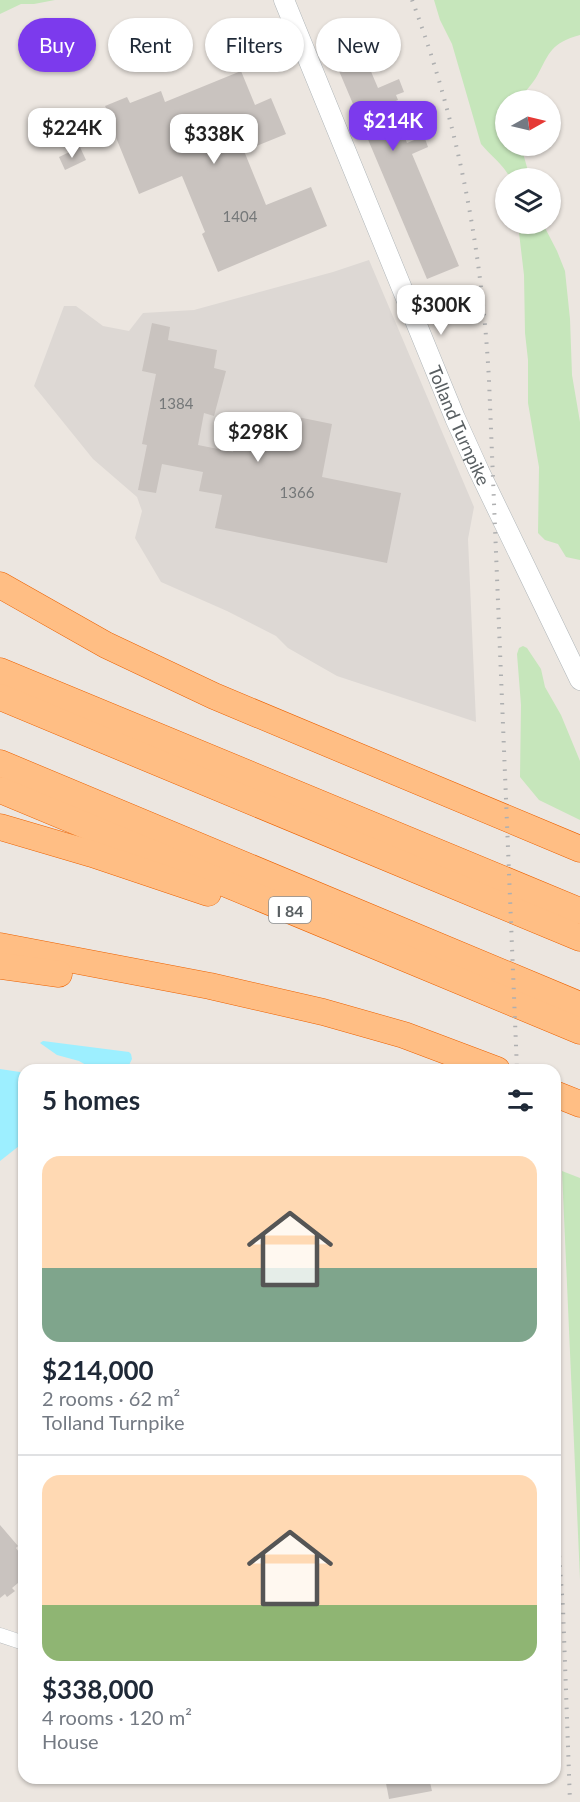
<!DOCTYPE html>
<html lang="en">
<head>
<meta charset="utf-8">
<style>
	body { margin:0; font-family:Lato,sans-serif; background:#f6f6f7; color:#1f2937; height:100vh; display:flex; flex-direction:column; font-size:22px; white-space:nowrap }
	* { box-sizing:border-box; margin:0 }
	p { font-size:20px; color:#747a83 }
	.icon { flex:none; width:33px; height:33px; fill:none; stroke:currentColor; stroke-width:2; stroke-linecap:round; stroke-linejoin:round }
	.map { position:relative; flex:1; overflow:hidden }
	.details { position:absolute; left:18px; top:1064px; width:543px; height:720px; display:flex; flex-direction:column; background:#fff; border-radius:18px; box-shadow:0 2px 4px #0004 }
	.details>* { flex:none }
	.banner { position:absolute; left:18px; top:18px; width:544px; height:54px; display:flex; gap:12px }
	.needle { width:39px; rotate:82deg }
	.fabs { position:absolute; left:495px; top:90px; display:grid; gap:12px }
	.fabs a { display:grid; place-items:center; width:66px; height:66px; border-radius:50%; background:#fff; box-shadow:0 2px 4px #0004; font-size:30px }
	.price { position:absolute; translate:-50% -51px; padding:0 14px; border-radius:12px; background:#fff; color:#222; font-size:20px; line-height:39px; filter:drop-shadow(0 2px 3px #0008) }
	.price::after { content:''; position:absolute; left:50%; top:36px; width:18px; height:14px; margin-left:-9px; background:inherit; clip-path:polygon(0 0,100% 0,50% 100%) }
	.price.current { background:#7c3aed; color:#fff }
	ul { padding:0; list-style:none }
	li { display:grid; align-content:center; gap:12px; height:318px; padding:0 24px }
	li+li { border-top:2px solid #e0e1e3 }
	li span { display:grid; place-items:center; height:186px; border-radius:18px; color:#555 }
	li>.icon { margin-inline-start:auto }
	span .icon { width:108px; height:108px; fill:#fffc; stroke-width:1 }
	li b { font-size:26px }
	h2 { display:flex; justify-content:space-between; align-items:center; height:72px; padding:0 24px; font-size:26px }
	.pill { padding:0 21px; border-radius:27px; background:#fff; box-shadow:0 2px 4px #0004; font-size:21px; line-height:54px }
	.pill.current { background:#7c3aed; color:#fff }
	.map>svg:first-child { display:block }
	.industrial { fill:#ddd8d4 }
	.green { fill:#c6e6bb }
	.water { fill:#9defff }
	.building { fill:#c9c3bf }
	.lines { fill:none; stroke-linecap:round; stroke-linejoin:round }
	.minor-casing { stroke:#b1b5b8; stroke-width:15 }
	.secondary-casing { stroke:#b0b6b9; stroke-width:21 }
	.motorway-casing { stroke:#ec6100; stroke-width:27 }
	.minor { stroke:#fff; stroke-width:14 }
	.secondary { stroke:#fff; stroke-width:20 }
	.motorway { stroke:#ffbe84; stroke-width:26 }
	.rail { stroke:#aeafb0; stroke-width:4; stroke-dasharray:1.5 8; stroke-linecap:butt }
	.labels { text-anchor:middle; dominant-baseline:central; stroke-width:5; stroke-linejoin:round; paint-order:stroke }
	.number-label { font-size:15px; fill:#757879 }
	.shield { fill:#fff; stroke:#8b8f91; stroke-width:1.5 }
	.shield-label { font-size:16px; font-weight:bold; fill:#595f62 }
	.street-label { font-size:18px; fill:#595f62; stroke:#fff }
</style>
</head>
<body>
<div class="map">
<svg width="580" height="1802" viewBox="0 0 580 1802">
	<rect width="100%" height="100%" fill="#ece6e0"/>
	<!-- industrial -->
	<polygon class="industrial" points="369,260 474,507 468,539 476,722 337,676 288,648 276,636 227,611 161,582 135,538 142,511 137,497 93,459 34,386 64,306 76,306 103,326 129,331 143,313 194,310 333,272"/>
	<!-- green -->
	<g class="green">
		<polygon points="0,0 55,0 34,4 21,4 0,14"/>
		<path d="M 434,0 L 580,0 L 580,35 C 551,43 550,52 537,76 C 532,85 524,91 521,100 L 506,100 L 506,146 L 521,146 L 530,178 L 510,178 C 504,165 490,155 481,144 L 452,44 L 440,20 Z"/>
		<polygon points="518,224 543,224 557,251 565,271 570,319 572,375 580,422 580,560 566,557 558,544 545,540 538,533 539,467 528,403 528,360 525,333 524,275"/>
		<polygon points="523,646 527,648 541,669 545,687 561,715 580,761 580,820 539,800 520,777 521,705 517,654 519,648"/>
		<polygon points="562,1171 580,1178 580,1579"/>
	</g>
	<!-- water -->
	<g class="water">
		<polygon points="43,1041 129,1052 131,1054 132,1059 127,1069 93,1069 79,1061 57,1055 40,1043"/>
		<polygon points="0,1069 20,1072 24,1076 23,1140 19,1146 0,1161"/>
	</g>
	<!-- building -->
	<g class="building">
		<polygon points="341,25 348,29 352,27 378,88 399,79 404,92 396,95 398,100 391,103 407,143 424,136 428,147 412,154 459,266 427,279 323,33"/>
		<polygon points="241,71 255,105 271,98 286,134 244,151 266,205 311,187 327,226 218,272 202,234 205,232 182,176 139,194 106,113 108,112 105,106 127,97 130,103 161,91 165,102"/>
		<polygon points="80,147 86,160 65,170 59,157"/>
		<polygon points="152,323 170,327 168,340 217,350 214,368 226,371 214,416 204,413 198,445 233,452 237,429 249,432 252,415 277,420 278,413 332,424 322,477 401,493 387,563 215,528 222,495 199,491 203,472 162,464 156,493 138,490 147,445 142,444 156,374 142,371"/>
		<polygon points="0,1525 18,1546 16,1548 24,1559 24,1578 12,1588 15,1591 7,1597 5,1594 0,1598"/>
		<polygon points="385,1778 429,1778 432,1791 389,1799"/>
	</g>
	<g class="lines">
		<!-- minor casing -->
		<g class="minor-casing">
			<polyline id="minor" points="0,1635 24,1643"/>
		</g>
		<!-- secondary casing -->
		<g class="secondary-casing">
			<g id="secondary">
				<path id="s1" d="M 284,0 L 455,418 L 479,471 L 580,680"/>
			</g>
		</g>
		<!-- motorway casing -->
		<g class="motorway-casing">
			<g id="motorway">
				<polyline points="0,585 106,645 214,696 580,849"/>
				<polyline points="0,671 580,911"/>
				<polyline points="0,697 580,938"/>
				<polyline points="0,763 580,1005"/>
				<polyline points="0,790 580,1031"/>
				<polyline points="0,827 92,854 208,893"/>
				<polyline points="0,946 210,986 323,1012 404,1035 497,1070"/>
				<polyline points="0,966 59,974"/>
				<polyline points="555,1094 580,1104"/>
			</g>
		</g>
		<!-- minor -->
		<use href="#minor" class="minor"/>
		<!-- secondary -->
		<use href="#secondary" class="secondary"/>
		<!-- motorway -->
		<use href="#motorway" class="motorway"/>
		<!-- rail -->
		<g class="rail">
			<path d="M 412,0 C 458,122 482,250 489,380 L 517,1070"/>
			<polyline points="555,1499 563,1608 570,1802"/>
		</g>
	</g>
	<g class="labels">
		<!-- number labels -->
		<g class="number-label">
			<text x="240" y="216">1404</text>
			<text x="176" y="403">1384</text>
			<text x="297" y="492">1366</text>
		</g>
		<!-- shield labels -->
		<rect class="shield" x="269" y="897" width="42" height="26" rx="4.5"/>
		<g class="shield-label">
			<text x="290" y="910">I 84</text>
		</g>
		<!-- street labels -->
		<g class="street-label">
			<text stroke="none"><textPath href="#s1" startOffset="460">Tolland Turnpike</textPath></text>
		</g>
	</g>
</svg>
<div class="fabs">
<a><svg class="needle" viewBox="-14 -14 28 28"><path d="M0-13l5 13h-10z" fill="#e53935"/><path d="M0 13l5-13h-10z" fill="#747a83"/></svg></a>
<a><svg class="icon" aria-label="layers" viewBox="0 0 24 24"><path d="M12 4l9 5-9 5-9-5zM3 14l9 5 9-5"/></svg></a>
</div>
<b class="price current" style="left:393px;top:152px">$214K</b>
<b class="price" style="left:72px;top:159px">$224K</b>
<b class="price" style="left:214px;top:165px">$338K</b>
<b class="price" style="left:441px;top:336px">$300K</b>
<b class="price" style="left:258px;top:463px">$298K</b>
<div class="banner">
<a class="pill current">Buy</a>
<a class="pill">Rent</a>
<a class="pill">Filters</a>
<a class="pill">New</a>
</div>
<section class="details">
<h2>5 homes<svg class="icon" aria-label="filters" viewBox="0 0 24 24"><path d="M4 7h16M4 17h16"/><circle cx="9" cy="7" r="2"/><circle cx="15" cy="17" r="2"/></svg></h2>
<ul>
<li><span style="background:linear-gradient(#ffd9b3 60%,#7fa58c 0)"><svg class="icon" aria-label="home" viewBox="0 0 24 24"><path d="M3 11l9-7 9 7M6 9v11h12V9"/></svg></span><div><b>$214,000</b><p>2 rooms · 62 m²</p><p>Tolland Turnpike</p></div></li>
<li><span style="background:linear-gradient(#ffd9b3 70%,#8fb573 0)"><svg class="icon" aria-label="home" viewBox="0 0 24 24"><path d="M3 11l9-7 9 7M6 9v11h12V9"/></svg></span><div><b>$338,000</b><p>4 rooms · 120 m²</p><p>House</p></div></li>
</ul>
</section>
</div>
</body>
</html>
